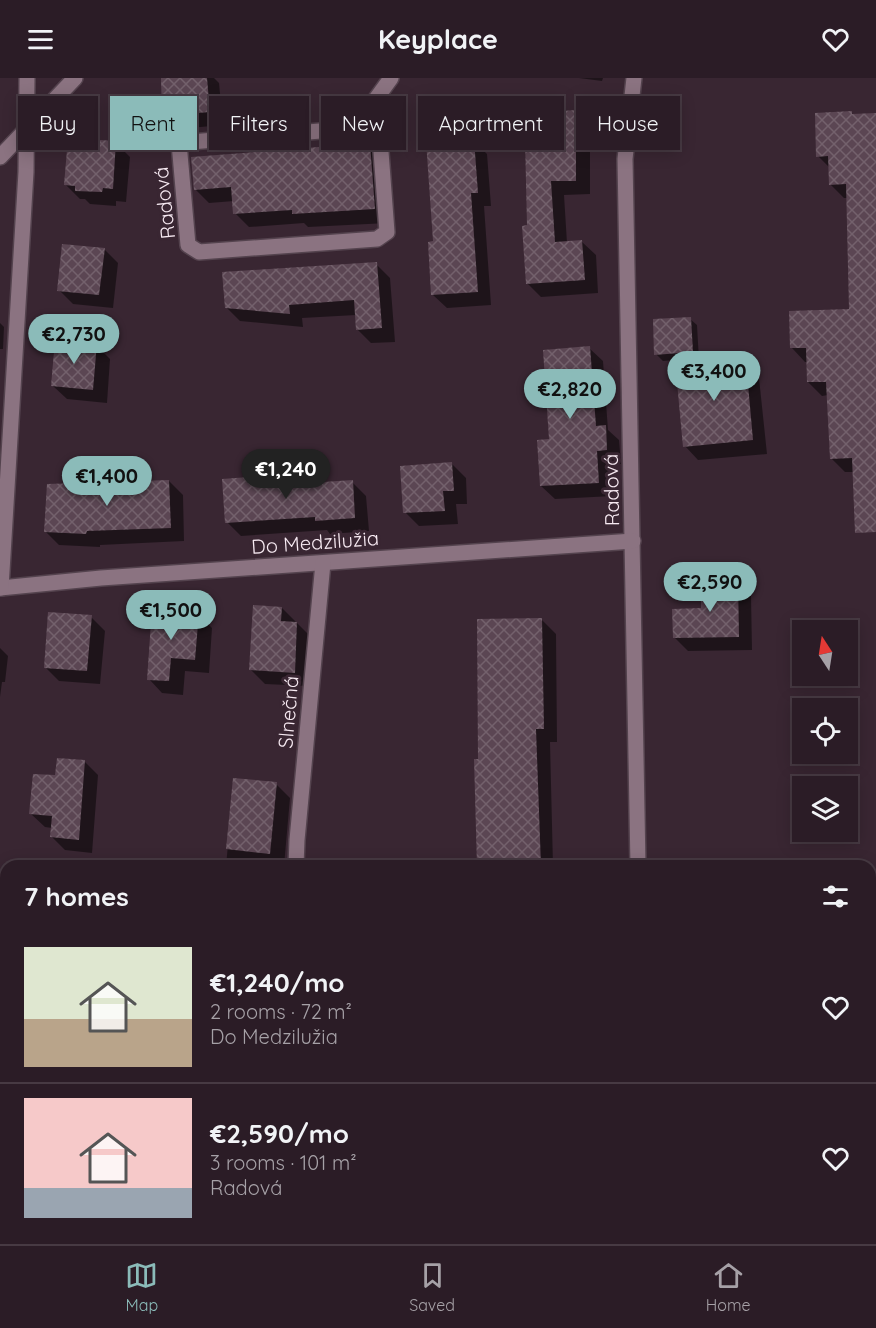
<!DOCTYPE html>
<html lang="en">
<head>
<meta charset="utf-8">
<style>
	body { margin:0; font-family:Quicksand,sans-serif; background:#372932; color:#f1f3f6; height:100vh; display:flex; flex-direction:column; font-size:22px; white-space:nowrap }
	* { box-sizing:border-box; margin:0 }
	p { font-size:20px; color:#a6a1a7 }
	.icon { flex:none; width:33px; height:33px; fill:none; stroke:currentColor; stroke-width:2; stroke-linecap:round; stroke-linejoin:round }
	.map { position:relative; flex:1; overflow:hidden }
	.drawer { position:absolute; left:0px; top:782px; width:876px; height:386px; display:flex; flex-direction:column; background:#2b1c26; border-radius:18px 18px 0 0; box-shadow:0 3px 15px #0003,0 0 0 2px #473a43 }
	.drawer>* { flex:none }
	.banner { position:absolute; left:18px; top:18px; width:840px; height:54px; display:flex; gap:12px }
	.needle { width:39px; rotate:348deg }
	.controls { position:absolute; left:792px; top:542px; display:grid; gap:12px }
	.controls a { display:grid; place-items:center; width:66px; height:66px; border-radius:0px; background:#2b1c26; box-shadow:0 3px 15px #0003,0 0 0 2px #473a43; font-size:30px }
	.price { position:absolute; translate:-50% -51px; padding:0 14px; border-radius:21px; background:#8bbbb9; color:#111; font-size:20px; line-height:39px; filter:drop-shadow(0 2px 3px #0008) }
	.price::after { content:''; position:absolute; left:50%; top:36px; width:18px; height:14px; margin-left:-9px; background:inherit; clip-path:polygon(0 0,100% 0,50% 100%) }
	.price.on { background:#222; color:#fff }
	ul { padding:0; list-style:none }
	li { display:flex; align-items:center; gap:18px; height:150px; padding:0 24px }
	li+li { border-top:2px solid #473a43 }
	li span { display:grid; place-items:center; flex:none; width:168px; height:120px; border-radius:0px; color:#555 }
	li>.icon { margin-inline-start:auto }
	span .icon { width:72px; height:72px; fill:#fffc; stroke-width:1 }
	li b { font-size:26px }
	h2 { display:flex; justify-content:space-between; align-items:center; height:72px; padding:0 24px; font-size:26px }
	.pill { padding:0 21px; border-radius:0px; background:#2b1c26; box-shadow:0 3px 15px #0003,0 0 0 2px #473a43; font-size:21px; line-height:54px }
	.pill.on { background:#8bbbb9; color:#111 }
	header { display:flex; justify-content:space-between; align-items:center; height:78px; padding:0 24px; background:#2b1c26; font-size:27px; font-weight:700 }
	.dock { display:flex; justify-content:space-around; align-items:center; height:84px; border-top:2px solid #473a43; background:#2b1c26; font-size:16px; color:#a6a1a7 }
	.dock a { display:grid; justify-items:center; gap:3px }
	.dock .on { color:#8bbbb9 }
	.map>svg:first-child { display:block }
	.shadow { fill:#0007 }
	.building { fill:url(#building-cross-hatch) }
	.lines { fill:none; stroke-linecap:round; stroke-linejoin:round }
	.street-casing { stroke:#54434e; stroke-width:18 }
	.secondary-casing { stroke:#54434e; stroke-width:18 }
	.street { stroke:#8b7381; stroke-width:15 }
	.secondary { stroke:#8b7381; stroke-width:15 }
	.labels { text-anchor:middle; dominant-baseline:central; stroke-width:6; stroke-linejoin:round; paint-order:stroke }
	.street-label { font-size:20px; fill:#f7eaf2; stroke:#392632 }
</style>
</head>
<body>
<header><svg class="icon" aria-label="menu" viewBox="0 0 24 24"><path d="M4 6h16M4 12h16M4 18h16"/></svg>Keyplace<svg class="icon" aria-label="heart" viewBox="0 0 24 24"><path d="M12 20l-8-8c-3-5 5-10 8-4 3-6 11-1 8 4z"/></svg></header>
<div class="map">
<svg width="876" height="1166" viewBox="0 0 876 1166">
	<defs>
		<pattern id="building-cross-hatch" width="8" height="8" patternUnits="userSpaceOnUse" patternTransform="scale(1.5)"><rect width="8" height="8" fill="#5b4653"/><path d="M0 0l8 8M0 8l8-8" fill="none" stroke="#73616c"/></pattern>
	</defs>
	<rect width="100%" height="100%" fill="#392632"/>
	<!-- shadow -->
	<g class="shadow">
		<polygon points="163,0 214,0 219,5 223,47 178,51 164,37"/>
		<polygon points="579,0 603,0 602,3"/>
		<polygon points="576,33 590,47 590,116 564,117 567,165 582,164 596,177 598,215 541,219 527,205 529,149 526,66 520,60"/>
		<polygon points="851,35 855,38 876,37 876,433 854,394 845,394 831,380 828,317 822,318 808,304 808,284 805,284 792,270 850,233 847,120 844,120 830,106 830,90 818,78"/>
		<polygon points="460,53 470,62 473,62 487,76 491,128 484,128 491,227 447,230 433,217 435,165"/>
		<polygon points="116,65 130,79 126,124 116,123 116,128 90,126 85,121 80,121 66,107"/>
		<polygon points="370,67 384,80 388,145 308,149 304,145 249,149 235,135 234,123 209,125 195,111"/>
		<polygon points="104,171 118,185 113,230 73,226 59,212"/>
		<polygon points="376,186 390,200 395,264 371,265 357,251 356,237 302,240 303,249 240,243 226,229"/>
		<polygon points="690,241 697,247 699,282 728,280 735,287 745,286 759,300 767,376 698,382 685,368 676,282 663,283 656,276"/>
		<polygon points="0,245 4,249 3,271 0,271"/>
		<polygon points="96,267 110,281 107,325 67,321 53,308"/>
		<polygon points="589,270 603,283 608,352 619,362 621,386 610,386 613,418 555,421 541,408 550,363"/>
		<polygon points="452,386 466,400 467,426 456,426 458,446 419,448 405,434"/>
		<polygon points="277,398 287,408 352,404 366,418 369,453 330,456 327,452 241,458 227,444"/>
		<polygon points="169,403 183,417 184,463 100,467 100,469 59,467 45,453"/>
		<polygon points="737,504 751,518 752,572 688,573 674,559 703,532"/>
		<polygon points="282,530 311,559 308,608 265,606 251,592"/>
		<polygon points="198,536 212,550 209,595 185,593 183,617 162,615 149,601"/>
		<polygon points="91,539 105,553 100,606 59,603 45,589"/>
		<polygon points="542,542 556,556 557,664 550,664 553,788 479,788 480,683"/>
		<polygon points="0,570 8,578 5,604 2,604 0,619"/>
		<polygon points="84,683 98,697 92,775 65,772 51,758 52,750 45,749 31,736 56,699"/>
		<polygon points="234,702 276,706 290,720 284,788 226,788"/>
		<polygon points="772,787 773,788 703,788"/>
		<rect x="870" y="957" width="6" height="66"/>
		<polygon points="0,1112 6,1112 6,1161 560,1161 560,1166 0,1166"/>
		<polygon points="706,1161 815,1161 814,1166 705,1166"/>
	</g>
	<!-- building -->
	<g class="building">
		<polygon points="161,0 207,0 210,34 162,38"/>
		<polygon points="576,32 576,103 551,103 555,164 582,162 585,202 526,206 522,148 527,147 525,61 519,61 517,36"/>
		<polygon points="852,33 852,36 876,35 876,454 855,455 852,380 830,381 826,304 807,304 806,270 790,270 789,233 849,231 846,106 829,107 828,78 816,79 815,35"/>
		<polygon points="461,52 462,62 474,61 478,115 471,115 478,214 431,217 428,164 433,163 426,63 433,63 432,53"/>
		<polygon points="68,60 116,63 113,111 103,110 102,114 75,113 75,108 64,107"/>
		<polygon points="370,65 375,131 292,136 292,132 233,136 231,109 194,112 191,79"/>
		<polygon points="62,166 105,170 99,217 57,213"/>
		<polygon points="377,184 382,250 356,252 354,222 289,227 290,236 225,230 222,194"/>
		<polygon points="691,239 693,274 654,277 653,241"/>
		<polygon points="55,262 97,265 93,312 51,308"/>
		<polygon points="590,268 596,348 606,347 607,372 597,373 599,405 540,408 537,362 549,361 543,272"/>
		<polygon points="728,278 729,286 746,284 753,362 683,369 675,283"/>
		<polygon points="452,384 454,413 443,413 445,433 403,435 400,388"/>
		<polygon points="278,397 278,407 353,402 355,440 315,443 315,439 225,445 222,401"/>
		<polygon points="169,402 171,450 87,453 86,456 44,454 47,406"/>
		<polygon points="738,503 739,559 673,560 672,531 701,530 701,504"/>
		<polygon points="253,527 282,529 281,543 297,544 295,595 249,592"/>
		<polygon points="152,530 199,534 195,582 171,580 169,603 147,602"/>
		<polygon points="48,534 92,537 87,593 44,590"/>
		<polygon points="542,540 544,651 536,651 541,788 477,788 474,681 478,681 477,541"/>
		<polygon points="57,680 85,682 79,762 50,759 52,738 29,736 33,696 55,697"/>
		<polygon points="233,700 277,704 270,776 226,771"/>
	</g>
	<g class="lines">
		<!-- street casing -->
		<g class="street-casing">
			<g id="street">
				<polyline points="634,0 625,81 638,788"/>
				<polyline points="355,50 379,47 387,154 377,161 199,174 188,167 179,65 355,50 391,0"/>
				<polyline points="0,510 101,500 633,463"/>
				<polyline points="1,510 26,94 27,0"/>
				<polyline points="296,788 297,762 323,485"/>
				<polyline points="870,1076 876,1076"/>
				<polyline points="0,1079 6,1079"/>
				<polyline points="290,1166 290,1161"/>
				<polyline points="654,1166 655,1161"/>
			</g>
		</g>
		<!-- secondary casing -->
		<g class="secondary-casing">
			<polyline id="secondary" points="0,79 75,0"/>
		</g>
		<!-- street -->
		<use href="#street" class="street"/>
		<!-- secondary -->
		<use href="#secondary" class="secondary"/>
	</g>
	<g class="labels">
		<!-- street labels -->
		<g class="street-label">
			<text transform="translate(164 125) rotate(-96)">Radová</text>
			<text transform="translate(611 412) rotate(-91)">Radová</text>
			<text transform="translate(315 464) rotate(-4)">Do Medzilužia</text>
			<text transform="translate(288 634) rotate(-85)">Slnečná</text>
		</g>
	</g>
</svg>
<div class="controls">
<a><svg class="needle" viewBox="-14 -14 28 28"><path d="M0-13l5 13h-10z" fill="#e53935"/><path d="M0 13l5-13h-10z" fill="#a6a1a7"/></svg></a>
<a><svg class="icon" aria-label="locate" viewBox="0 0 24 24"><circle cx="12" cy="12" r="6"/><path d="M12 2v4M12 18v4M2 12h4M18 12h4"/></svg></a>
<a><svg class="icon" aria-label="layers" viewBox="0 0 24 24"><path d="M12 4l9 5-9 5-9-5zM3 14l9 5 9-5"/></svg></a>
</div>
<b class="price" style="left:74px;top:287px">€2,730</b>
<b class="price" style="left:714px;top:324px">€3,400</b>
<b class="price" style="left:570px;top:342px">€2,820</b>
<b class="price on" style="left:286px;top:422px">€1,240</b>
<b class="price" style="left:107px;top:429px">€1,400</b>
<b class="price" style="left:710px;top:535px">€2,590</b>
<b class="price" style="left:171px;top:563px">€1,500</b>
<div class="banner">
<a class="pill">Buy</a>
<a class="pill on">Rent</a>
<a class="pill">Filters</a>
<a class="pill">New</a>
<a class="pill">Apartment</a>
<a class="pill">House</a>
</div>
<section class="drawer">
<h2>7 homes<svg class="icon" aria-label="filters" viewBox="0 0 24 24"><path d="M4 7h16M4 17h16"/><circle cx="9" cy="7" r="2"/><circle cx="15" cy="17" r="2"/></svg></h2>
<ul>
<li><span style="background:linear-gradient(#dfe7d0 60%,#b9a48a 0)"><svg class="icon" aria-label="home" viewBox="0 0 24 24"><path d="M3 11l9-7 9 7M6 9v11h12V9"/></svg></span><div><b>€1,240/mo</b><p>2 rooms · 72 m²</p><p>Do Medzilužia</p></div><svg class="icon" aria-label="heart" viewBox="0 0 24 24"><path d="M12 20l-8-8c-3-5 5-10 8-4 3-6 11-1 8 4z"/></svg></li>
<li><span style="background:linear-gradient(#f6c9c9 75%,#9aa5b1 0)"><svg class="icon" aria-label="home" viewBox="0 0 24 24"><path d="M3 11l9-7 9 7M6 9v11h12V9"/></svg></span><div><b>€2,590/mo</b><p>3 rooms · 101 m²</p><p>Radová</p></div><svg class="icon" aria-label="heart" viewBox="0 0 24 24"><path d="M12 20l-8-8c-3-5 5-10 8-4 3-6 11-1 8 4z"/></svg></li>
</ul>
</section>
</div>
<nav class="dock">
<a class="on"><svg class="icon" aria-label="map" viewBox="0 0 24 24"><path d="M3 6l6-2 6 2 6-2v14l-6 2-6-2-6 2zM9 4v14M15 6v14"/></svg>Map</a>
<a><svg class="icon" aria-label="saved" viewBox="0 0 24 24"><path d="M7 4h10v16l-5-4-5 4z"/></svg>Saved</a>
<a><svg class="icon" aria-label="home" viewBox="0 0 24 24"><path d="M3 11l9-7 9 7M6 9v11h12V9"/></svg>Home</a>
</nav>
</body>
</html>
